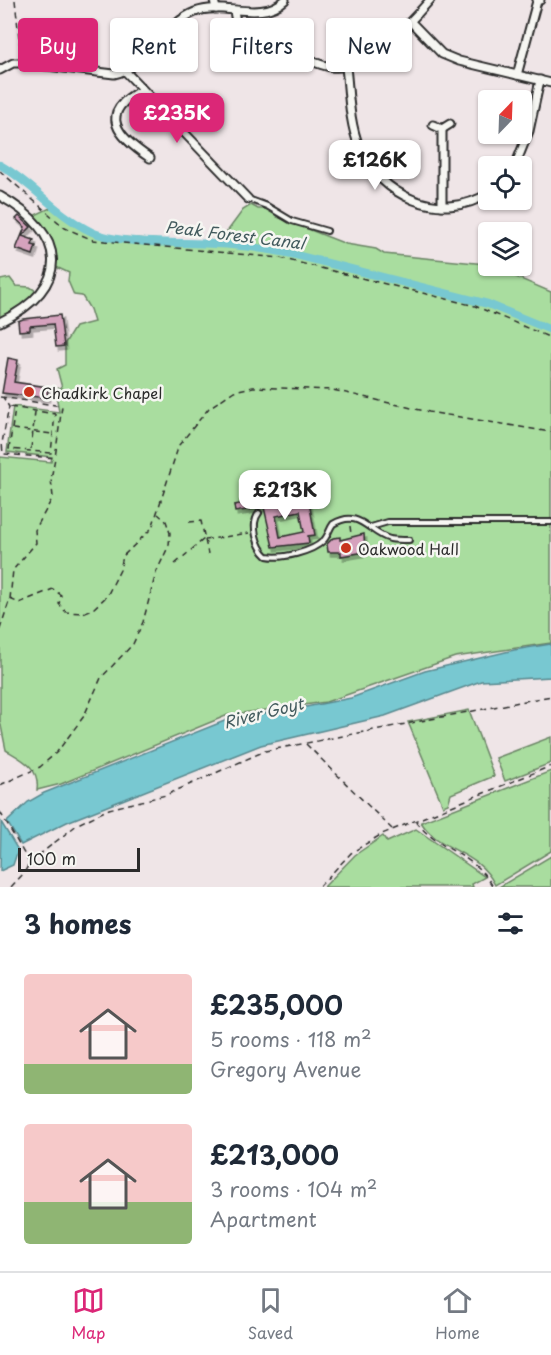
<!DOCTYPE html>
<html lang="en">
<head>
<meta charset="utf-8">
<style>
	body { margin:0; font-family:"Playpen Sans",sans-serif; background:#f6f6f7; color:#1f2937; height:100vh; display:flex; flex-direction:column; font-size:22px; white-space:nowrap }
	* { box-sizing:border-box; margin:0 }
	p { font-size:20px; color:#747a83 }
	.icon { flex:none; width:33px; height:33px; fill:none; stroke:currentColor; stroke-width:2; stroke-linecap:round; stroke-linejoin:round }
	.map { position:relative; height:887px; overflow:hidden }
	.panel { display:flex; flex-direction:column; background:#fff; flex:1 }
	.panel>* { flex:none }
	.top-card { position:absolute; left:18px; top:18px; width:516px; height:54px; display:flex; gap:12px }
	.needle { width:39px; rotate:23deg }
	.fabs { position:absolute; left:478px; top:90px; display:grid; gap:12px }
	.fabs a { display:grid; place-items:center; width:54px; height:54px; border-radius:6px; background:#fff; box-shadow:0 2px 4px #0004; font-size:30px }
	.scale { position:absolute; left:18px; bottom:15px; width:122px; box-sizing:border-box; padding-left:6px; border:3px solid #2b2b2b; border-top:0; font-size:16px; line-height:21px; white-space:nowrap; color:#2b2b2b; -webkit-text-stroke:4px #f6f6f2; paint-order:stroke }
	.price { position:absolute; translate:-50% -51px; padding:0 14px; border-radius:12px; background:#fff; color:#222; font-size:20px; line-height:39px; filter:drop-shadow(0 2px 3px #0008) }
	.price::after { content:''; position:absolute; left:50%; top:36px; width:18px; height:14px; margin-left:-9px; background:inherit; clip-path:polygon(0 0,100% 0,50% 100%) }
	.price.on { background:#db2777; color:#fff }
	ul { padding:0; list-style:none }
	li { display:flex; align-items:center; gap:18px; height:150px; padding:0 24px }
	li span { display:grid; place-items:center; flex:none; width:168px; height:120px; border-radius:6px; color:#555 }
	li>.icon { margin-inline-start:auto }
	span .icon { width:72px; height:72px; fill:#fffc; stroke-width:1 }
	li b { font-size:26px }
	h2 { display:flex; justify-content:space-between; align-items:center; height:72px; padding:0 24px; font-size:26px }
	.pill { padding:0 21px; border-radius:6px; background:#fff; box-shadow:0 2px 4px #0004; font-size:21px; line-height:54px }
	.pill.on { background:#db2777; color:#fff }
	.tabs { display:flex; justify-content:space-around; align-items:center; height:84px; border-top:2px solid #e0e1e3; background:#fff; font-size:16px; color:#747a83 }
	.tabs a { display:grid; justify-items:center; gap:3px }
	.tabs .on { color:#db2777 }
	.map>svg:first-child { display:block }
	.green { fill:#a9dd9f; stroke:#6a8465; stroke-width:1.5 }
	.water { fill:#78c8d1; stroke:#59898f; stroke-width:1.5 }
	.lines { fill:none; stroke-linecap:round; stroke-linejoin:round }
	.canal { stroke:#78c8d1; stroke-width:8 }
	.building { fill:#d5a2bd; stroke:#2b2b2b; stroke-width:1.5; fill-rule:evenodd; filter:url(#shadow) }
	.lane-casing { stroke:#2b2b2b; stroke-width:8 }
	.street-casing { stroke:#2b2b2b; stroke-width:11 }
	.path { stroke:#2b2b2b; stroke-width:1.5; stroke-dasharray:6 4.5; stroke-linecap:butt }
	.lane { stroke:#f6f6f2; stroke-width:4 }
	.street { stroke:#f6f6f2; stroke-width:7 }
	.poi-dot { fill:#c8321e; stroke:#f6f6f2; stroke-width:2 }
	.labels { text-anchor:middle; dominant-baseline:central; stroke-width:5; stroke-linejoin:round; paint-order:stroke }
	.poi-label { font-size:15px; fill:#2b2b2b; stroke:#f6f6f2; text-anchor:start }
	.water-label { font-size:16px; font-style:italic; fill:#425a5d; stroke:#f6f6f2 }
</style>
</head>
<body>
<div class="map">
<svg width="551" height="887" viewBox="0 0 551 887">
	<defs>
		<filter id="shadow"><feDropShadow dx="2.5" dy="4" stdDeviation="0" flood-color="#0004"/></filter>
	</defs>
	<rect width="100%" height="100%" fill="#efe5e7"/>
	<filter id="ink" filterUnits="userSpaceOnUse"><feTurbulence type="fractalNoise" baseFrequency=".0167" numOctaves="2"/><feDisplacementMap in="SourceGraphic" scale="12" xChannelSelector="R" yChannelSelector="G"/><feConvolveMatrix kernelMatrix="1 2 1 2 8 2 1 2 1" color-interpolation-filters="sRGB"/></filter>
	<g filter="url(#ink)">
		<!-- green -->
		<g class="green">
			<path d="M 251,205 L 258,209 L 271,209 L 277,217 L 346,244 L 376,249 L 384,254 L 486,264 L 551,292 L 551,643 L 455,657 L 326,702 L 228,715 L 61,784 L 37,790 C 40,768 23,760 6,750 L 0,721 L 0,457 L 51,462 L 52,457 L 7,452 L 13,406 L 59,412 L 55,388 L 62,388 L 57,369 L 65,365 L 65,343 L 75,327 L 94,322 L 90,309 L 82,296 L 74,295 L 68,281 L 69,273 L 54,266 L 52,252 L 31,217 L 52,207 L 94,233 L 107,236 L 218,244 L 243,210 Z"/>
			<polygon points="10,278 16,286 30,287 41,294 0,322 0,280"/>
			<polygon points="469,710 494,776 451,794 448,804 443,806 408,722"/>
			<polygon points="551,737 551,763 505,781 496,758"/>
			<path d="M 551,771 L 551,851 L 495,885 C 477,849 439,852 421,822 Z"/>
			<polygon points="416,829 485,877 472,884 473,887 324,887 355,855 383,836 387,842"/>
			<polygon points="551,856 551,887 499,887"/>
		</g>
		<!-- water -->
		<g class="water">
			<polygon points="551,644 551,677 481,681 385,716 261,745 67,822 21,845 7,822 28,802 44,793 237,716 281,712 351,698 425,671 514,650"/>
			<polygon points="1,822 18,850 13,865 0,871"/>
		</g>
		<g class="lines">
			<!-- canal -->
			<path class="canal" d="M 0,165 C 34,184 56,215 92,232 C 121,245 182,242 215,244 C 241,245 267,249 292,254 L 488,304 L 551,330"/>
		</g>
		<!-- building -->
		<g class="building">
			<polygon points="19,216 31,227 22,236 34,240 32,245 36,246 33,255 16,249 25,227 16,219"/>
			<polygon points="60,315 64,346 56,347 53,324 30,326 30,330 19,331 18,321 23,319"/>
			<polygon points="8,358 18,360 14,382 48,387 47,398 2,393"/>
			<path d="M 264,499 L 265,505 L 305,499 L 309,502 L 315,535 L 308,536 L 309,543 L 273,547 L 264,507 L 235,512 L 234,505 ZM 300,511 L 304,532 L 280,537 L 276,516 Z"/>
			<polygon points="364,534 365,552 341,556 341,552 328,552 327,544 333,538 340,537 340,540"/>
		</g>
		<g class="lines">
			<!-- lane casing -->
			<g class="lane-casing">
				<g id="lane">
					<polyline points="248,199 267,206 292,221 327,231"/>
					<path d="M 259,513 C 250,524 257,547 267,556 C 282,559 312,552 323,541 C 328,537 329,529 333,524 C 360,508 368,533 390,539 C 396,540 403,540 409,540"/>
					<polyline points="371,527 388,522 551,522"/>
				</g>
			</g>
			<!-- street casing -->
			<g class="street-casing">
				<g id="street">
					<polyline points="214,0 216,9"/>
					<path d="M 234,11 L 236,22 C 245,33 267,39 280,45 C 296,53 313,64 331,67 C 365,72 409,24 430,0"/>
					<polyline points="411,22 442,54 459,61 551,83"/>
					<path d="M 346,67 C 349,92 349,122 359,146 C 379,196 441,224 489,193"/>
					<path d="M 0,70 L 13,63 L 22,63 L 114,74 C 147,67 164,24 195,12 C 224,1 260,23 285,0"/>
					<polyline points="126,72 248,199"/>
					<polyline points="517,75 537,1 540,0"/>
					<path d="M 142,90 C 96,113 118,137 150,158"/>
					<polyline points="433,125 442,129 450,124"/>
					<polyline points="442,129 442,206"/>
					<polyline points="515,166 529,131 540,80"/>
					<path d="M 0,196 C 67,233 73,287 0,322"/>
				</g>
			</g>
			<!-- path -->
			<g class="path">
				<polyline points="15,0 21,56"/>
				<polyline points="0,171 65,228 93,240 280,258 475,306 551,338"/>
				<polyline points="0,397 62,406 55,458"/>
				<polyline points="10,407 55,414 51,453 9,449 15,409"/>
				<polyline points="13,429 52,434"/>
				<polyline points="31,449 35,412"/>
				<polyline points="189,522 201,521 208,554"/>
				<polyline points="350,526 351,534"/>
				<polyline points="205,540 249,533"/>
				<polyline points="175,564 204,539"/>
				<polyline points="10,599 19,603 53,589 61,595 59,604 66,612 83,613 93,609 107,596 120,570 123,556 152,528 179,445 209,408 234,391 253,387 333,390 429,412 551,432"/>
				<polyline points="0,629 10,599 13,570 36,543 35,530 53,497 51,479 55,458 3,454 2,443 9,407 3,397"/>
				<polyline points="306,744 392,829"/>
				<polyline points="0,785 40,767 57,752 84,716 101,678 133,644 143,622 156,573 169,545 170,533 166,521 158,514"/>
				<polyline points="0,812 29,862"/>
				<path d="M 416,821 C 437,851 474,852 493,887"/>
				<polyline points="11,887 24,873 30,862 78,824 109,809 166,795 265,751 551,696"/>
				<polyline points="319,887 351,853 382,834 551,766"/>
			</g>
			<!-- lane -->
			<use href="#lane" class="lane"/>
			<!-- street -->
			<use href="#street" class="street"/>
		</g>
	</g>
	<!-- markers -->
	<g class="poi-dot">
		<circle cx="29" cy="392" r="6"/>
		<circle cx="346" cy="548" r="6"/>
	</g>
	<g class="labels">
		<!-- poi labels -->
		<g class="poi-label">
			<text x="41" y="392">Chadkirk Chapel</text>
			<text x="358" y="548">Oakwood Hall</text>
		</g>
		<!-- water labels -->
		<g class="water-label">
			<text transform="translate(235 234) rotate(7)">Peak Forest Canal</text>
			<text transform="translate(263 712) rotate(-14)">River Goyt</text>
		</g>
	</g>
</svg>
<div class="fabs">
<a><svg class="needle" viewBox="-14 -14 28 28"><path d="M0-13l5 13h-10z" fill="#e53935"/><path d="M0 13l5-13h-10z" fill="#747a83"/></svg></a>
<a><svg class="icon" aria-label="locate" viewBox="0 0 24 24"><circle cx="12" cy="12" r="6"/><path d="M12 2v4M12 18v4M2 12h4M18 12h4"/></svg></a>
<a><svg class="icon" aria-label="layers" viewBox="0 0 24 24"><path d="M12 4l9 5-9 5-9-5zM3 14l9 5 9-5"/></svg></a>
</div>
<div class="scale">100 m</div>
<b class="price on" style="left:177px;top:144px">£235K</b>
<b class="price" style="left:375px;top:191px">£126K</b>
<b class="price" style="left:285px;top:521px">£213K</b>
<div class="top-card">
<a class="pill on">Buy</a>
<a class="pill">Rent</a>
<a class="pill">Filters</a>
<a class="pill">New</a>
</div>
</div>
<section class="panel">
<h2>3 homes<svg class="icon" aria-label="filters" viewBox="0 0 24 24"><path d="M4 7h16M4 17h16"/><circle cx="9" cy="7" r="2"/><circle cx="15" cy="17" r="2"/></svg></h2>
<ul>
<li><span style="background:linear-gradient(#f6c9c9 75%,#8fb573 0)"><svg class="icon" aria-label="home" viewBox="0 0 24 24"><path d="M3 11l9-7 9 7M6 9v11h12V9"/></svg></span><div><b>£235,000</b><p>5 rooms · 118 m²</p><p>Gregory Avenue</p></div></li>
<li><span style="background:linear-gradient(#f6c9c9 65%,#8fb573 0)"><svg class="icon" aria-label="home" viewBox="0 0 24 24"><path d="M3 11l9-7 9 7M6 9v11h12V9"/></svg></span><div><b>£213,000</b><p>3 rooms · 104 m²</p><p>Apartment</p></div></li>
</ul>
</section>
<nav class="tabs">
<a class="on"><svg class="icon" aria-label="map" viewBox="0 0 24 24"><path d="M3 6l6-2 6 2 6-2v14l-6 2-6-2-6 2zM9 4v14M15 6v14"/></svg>Map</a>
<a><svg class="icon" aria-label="saved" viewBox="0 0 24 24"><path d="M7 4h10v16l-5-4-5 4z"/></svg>Saved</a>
<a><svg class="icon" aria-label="home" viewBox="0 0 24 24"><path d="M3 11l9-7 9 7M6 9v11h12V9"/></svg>Home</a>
</nav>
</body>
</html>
